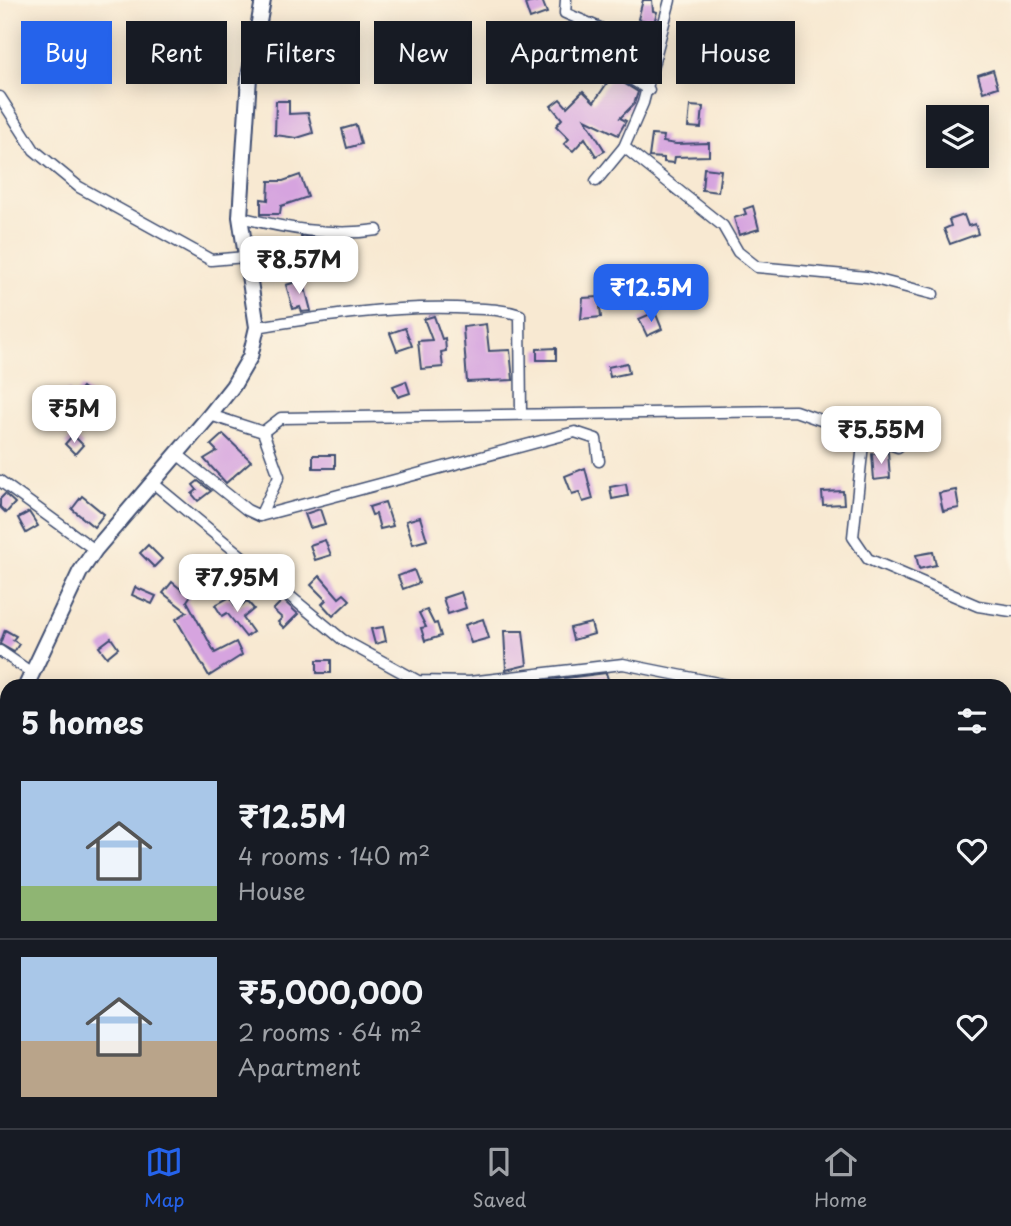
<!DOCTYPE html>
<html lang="en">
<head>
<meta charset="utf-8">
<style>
	body { margin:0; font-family:"Playpen Sans",sans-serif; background:#242831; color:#f1f3f6; height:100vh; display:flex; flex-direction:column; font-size:26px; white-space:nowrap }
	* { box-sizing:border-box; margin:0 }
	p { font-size:23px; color:#9ea1a6 }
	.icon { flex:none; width:38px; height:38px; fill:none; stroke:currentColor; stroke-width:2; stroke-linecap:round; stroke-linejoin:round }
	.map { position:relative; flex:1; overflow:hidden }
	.details { position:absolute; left:0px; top:679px; width:1012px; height:450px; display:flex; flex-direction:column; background:#171b24; border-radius:21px 21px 0 0; box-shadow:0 4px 18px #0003 }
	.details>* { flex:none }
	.guide { position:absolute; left:21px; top:21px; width:970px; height:63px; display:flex; gap:14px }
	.fabs { position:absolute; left:926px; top:105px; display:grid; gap:14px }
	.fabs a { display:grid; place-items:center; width:63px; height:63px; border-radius:0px; background:#171b24; box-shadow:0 4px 18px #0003; font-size:35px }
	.price { position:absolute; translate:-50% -60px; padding:0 16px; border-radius:14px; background:#fff; color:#222; font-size:23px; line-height:46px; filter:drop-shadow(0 2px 4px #0008) }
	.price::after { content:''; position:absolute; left:50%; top:42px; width:21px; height:16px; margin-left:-10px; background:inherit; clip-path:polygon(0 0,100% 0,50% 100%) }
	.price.on { background:#2563eb; color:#fff }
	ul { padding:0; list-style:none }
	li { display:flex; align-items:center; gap:21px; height:175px; padding:0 21px }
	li+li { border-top:2px solid #363941 }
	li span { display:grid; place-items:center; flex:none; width:196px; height:140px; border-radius:0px; color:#555 }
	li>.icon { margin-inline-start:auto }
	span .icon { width:84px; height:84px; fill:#fffc; stroke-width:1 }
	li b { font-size:30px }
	h2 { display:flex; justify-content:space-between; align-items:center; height:84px; padding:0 21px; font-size:30px }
	.pill { padding:0 24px; border-radius:0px; background:#171b24; box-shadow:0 4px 18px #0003; font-size:24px; line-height:63px }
	.pill.on { background:#2563eb; color:#fff }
	.dock { display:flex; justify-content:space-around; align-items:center; height:98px; border-top:2px solid #363941; background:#171b24; font-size:19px; color:#9ea1a6 }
	.dock a { display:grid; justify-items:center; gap:4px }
	.dock .on { color:#2563eb }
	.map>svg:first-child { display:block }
	.building { fill:#d6a4df }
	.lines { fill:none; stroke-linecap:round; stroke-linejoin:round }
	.street-casing { stroke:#3c4b6f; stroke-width:13 }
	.secondary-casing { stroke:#3c4b6f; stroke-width:18 }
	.street { stroke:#fff; stroke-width:10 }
	.secondary { stroke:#fff; stroke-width:14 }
</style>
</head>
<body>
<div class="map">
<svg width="1011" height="1128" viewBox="0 0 1011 1128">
	<rect width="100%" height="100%" fill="#fcf5e5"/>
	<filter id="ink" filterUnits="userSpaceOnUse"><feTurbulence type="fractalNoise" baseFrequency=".0143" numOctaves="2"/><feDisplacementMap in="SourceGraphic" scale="14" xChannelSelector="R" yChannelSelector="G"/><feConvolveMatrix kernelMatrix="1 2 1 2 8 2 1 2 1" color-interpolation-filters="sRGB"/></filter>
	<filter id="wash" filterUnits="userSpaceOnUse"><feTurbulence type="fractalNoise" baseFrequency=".00686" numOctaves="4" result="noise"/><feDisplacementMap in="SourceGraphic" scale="28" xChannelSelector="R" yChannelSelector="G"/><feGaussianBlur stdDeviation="1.57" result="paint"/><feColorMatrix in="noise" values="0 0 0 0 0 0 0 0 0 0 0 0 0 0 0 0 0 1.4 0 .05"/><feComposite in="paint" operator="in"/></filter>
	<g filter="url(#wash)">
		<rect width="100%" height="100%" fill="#f8e9d2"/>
		<g id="blocks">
			<!-- building -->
			<g class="building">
				<polygon points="542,0 547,13 530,19 525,4"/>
				<polygon points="643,0 652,0 653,11 657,12 654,23 638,19"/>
				<polygon points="630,24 638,56 643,57 639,72 623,66 626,55 620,26"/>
				<polygon points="396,26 404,26 404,34 417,34 417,48 390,49 389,32 396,32"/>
				<polygon points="593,33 593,46 584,49 578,47 576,35 582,37"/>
				<polygon points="206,43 212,59 197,64 192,48"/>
				<polygon points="539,43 554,48 550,61 535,56"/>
				<polygon points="579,56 591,70 580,79 571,67 580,60"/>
				<polygon points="993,70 998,87 983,92 978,75"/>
				<polygon points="612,76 638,92 634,104 620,118 626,121 618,135 585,119 605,151 596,156 585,138 573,151 564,144 569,139 556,126 562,119 551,106 560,99 567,107 583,91 594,102"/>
				<polygon points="276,101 289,101 289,114 308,113 313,133 297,138 275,135"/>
				<polygon points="690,106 703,107 701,128 688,127"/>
				<polygon points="356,125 361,144 347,148 342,129"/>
				<polygon points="652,135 664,136 663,142 676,144 709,143 709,156 675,157 674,163 664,162 664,158 649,157"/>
				<polygon points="704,168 721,170 718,192 702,190"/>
				<polygon points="300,175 308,197 281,206 280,214 261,214 261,199 268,200 269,181 283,181"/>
				<polygon points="753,206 759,229 739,235 734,218 746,214 744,209"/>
				<polygon points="964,215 968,226 975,224 978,234 950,244 944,229 951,226 949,220"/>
				<polygon points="301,237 329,239 333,253 321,256 320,252 305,255"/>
				<polygon points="303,280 311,311 302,312 300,307 293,309 286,285"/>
				<polygon points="599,297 601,317 581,319 583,298"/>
				<polygon points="655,312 662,329 647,336 639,319"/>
				<polygon points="434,316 442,339 445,338 446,351 441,352 443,367 421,369 418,341 432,340 424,319"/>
				<polygon points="486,324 489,351 510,350 513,380 467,382 463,327"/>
				<polygon points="405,328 412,346 397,351 390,333"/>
				<polygon points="556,348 556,360 537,360 537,349"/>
				<polygon points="627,363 629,373 610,377 608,367"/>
				<polygon points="406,381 410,393 398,397 393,386"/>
				<polygon points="82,387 92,395 78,412 58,397 68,389 74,397"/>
				<polygon points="223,434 251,461 226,483 204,459 217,451 211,445"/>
				<polygon points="73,435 83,445 75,454 65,444"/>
				<polygon points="826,436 845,436 846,446 827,447"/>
				<polygon points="888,452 890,478 874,480 872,454"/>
				<rect x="313" y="455" width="22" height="13"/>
				<polygon points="585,468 593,499 583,502 579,492 572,494 565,476"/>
				<polygon points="198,481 211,491 198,501 192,494 197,490 193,485"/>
				<polygon points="626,484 628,496 612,499 610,487"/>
				<polygon points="956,490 959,508 943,511 939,493"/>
				<polygon points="843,491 844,504 823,505 822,492"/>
				<polygon points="5,494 15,503 6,513 0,507 0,499"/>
				<polygon points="82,496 104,514 94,527 72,509"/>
				<polygon points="385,502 393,526 380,529 376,514 372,515 369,507"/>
				<polygon points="320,509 325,524 310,528 305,514"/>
				<polygon points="29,512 38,526 26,533 18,518"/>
				<polygon points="420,517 427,540 413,544 406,521"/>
				<polygon points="325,540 331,555 315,560 310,545"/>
				<polygon points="148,545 162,559 154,567 140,553"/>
				<polygon points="933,552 936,565 919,569 916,555"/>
				<polygon points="414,570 419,583 403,589 398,576"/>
				<polygon points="320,576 339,598 344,594 350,600 333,616 322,604 326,600 311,585"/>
				<polygon points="172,582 183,591 186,587 193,592 187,601 215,653 236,642 242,655 209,676 176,619 187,612 163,593"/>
				<polygon points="135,587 156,596 152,604 132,595"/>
				<polygon points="461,592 466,608 448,614 443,598"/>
				<polygon points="230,597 237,609 247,601 254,609 243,618 253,632 246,637 227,613 222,616 215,605"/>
				<polygon points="283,600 298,614 284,628 278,622 282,618 273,610"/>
				<polygon points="427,610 434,624 437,623 441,636 425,641 421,628 426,627 419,613"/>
				<polygon points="483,619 489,638 471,643 465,625"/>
				<polygon points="591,623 594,634 573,640 570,628"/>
				<polygon points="383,627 386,641 375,644 371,629"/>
				<polygon points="5,630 16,636 13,640 19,644 14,652 0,644"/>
				<polygon points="504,631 523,631 527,665 506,670"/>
				<polygon points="111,638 118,648 107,657 99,647"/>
				<rect x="317" y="660" width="14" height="13"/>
				<polygon points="606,673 608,679 594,684 593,681 573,686 542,686 542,681"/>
			</g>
		</g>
	</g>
	<g filter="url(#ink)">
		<use href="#blocks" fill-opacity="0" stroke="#3c4b6f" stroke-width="2"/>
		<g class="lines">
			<!-- street casing -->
			<g class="street-casing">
				<g id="street">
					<polyline points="566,0 565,13 600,28 600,60 649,90"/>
					<polyline points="0,97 34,150 79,187 211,260 245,257"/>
					<polyline points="624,147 723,226 738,252 757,267 867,277 933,294"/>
					<polyline points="596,181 624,147 643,103 670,0"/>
					<path d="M 240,217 C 284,228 331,237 377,230"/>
					<path d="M 257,327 C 324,316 389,306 456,308 C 479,309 499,308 520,315 L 521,414"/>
					<polyline points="210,415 263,432 281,418 795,411 898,447"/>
					<polyline points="864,435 853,537 868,559 978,606 1011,611"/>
					<polyline points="177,454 247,510 260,516 575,432 596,439 599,461"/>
					<polyline points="0,481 95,550"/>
					<polyline points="153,483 343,640 418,681 469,682 623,664 733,686"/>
					<polyline points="260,516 279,476 263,432"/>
					<polyline points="0,651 32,673"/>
					<polyline points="0,716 7,721"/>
					<polyline points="0,838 7,839"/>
					<polyline points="1004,987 1011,984"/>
					<polyline points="0,1107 7,1121"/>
					<polyline points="686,1122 707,1128"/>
					<polyline points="991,1122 995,1128"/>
					<polyline points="85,1128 101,1128"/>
					<polyline points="190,1128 204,1122"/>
					<polyline points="741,1128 759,1122"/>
				</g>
			</g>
			<!-- secondary casing -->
			<g class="secondary-casing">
				<g id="secondary">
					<polyline points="26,686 80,572 95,550 210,415 233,386 250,357 257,327 240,217 249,77 263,0"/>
					<polyline points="0,747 7,730"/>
				</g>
			</g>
			<!-- street -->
			<use href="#street" class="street"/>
			<!-- secondary -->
			<use href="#secondary" class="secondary"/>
		</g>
	</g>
</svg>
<div class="fabs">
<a><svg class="icon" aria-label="layers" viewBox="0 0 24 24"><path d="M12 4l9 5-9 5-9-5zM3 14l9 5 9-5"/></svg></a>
</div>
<b class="price" style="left:299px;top:296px">₹8.57M</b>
<b class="price on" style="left:651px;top:324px">₹12.5M</b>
<b class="price" style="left:74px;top:445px">₹5M</b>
<b class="price" style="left:881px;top:466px">₹5.55M</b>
<b class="price" style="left:237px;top:614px">₹7.95M</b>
<div class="guide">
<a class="pill on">Buy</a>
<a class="pill">Rent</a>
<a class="pill">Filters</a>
<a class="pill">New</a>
<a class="pill">Apartment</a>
<a class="pill">House</a>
</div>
<section class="details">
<h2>5 homes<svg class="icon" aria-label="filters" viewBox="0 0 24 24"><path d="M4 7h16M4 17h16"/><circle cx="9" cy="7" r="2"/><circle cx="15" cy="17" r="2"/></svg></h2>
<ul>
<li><span style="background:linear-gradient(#a9c7e8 75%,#8fb573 0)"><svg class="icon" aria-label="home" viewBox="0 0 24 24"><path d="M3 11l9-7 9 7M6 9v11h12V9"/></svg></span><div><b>₹12.5M</b><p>4 rooms · 140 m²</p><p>House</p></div><svg class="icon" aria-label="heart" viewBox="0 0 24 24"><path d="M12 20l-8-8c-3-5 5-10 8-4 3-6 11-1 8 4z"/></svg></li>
<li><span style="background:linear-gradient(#a9c7e8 60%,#b9a48a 0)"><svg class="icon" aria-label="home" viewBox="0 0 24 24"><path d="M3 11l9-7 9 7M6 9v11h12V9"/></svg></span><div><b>₹5,000,000</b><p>2 rooms · 64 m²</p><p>Apartment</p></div><svg class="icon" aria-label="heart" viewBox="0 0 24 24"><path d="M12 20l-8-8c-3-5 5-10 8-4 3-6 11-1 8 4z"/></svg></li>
</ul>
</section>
</div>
<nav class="dock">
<a class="on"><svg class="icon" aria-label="map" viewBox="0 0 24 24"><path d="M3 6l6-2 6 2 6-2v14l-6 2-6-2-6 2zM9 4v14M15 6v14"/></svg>Map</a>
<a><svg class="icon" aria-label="saved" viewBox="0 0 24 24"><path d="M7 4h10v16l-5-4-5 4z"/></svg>Saved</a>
<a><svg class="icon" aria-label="home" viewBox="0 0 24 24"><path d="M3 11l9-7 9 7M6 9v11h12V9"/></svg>Home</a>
</nav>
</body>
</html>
